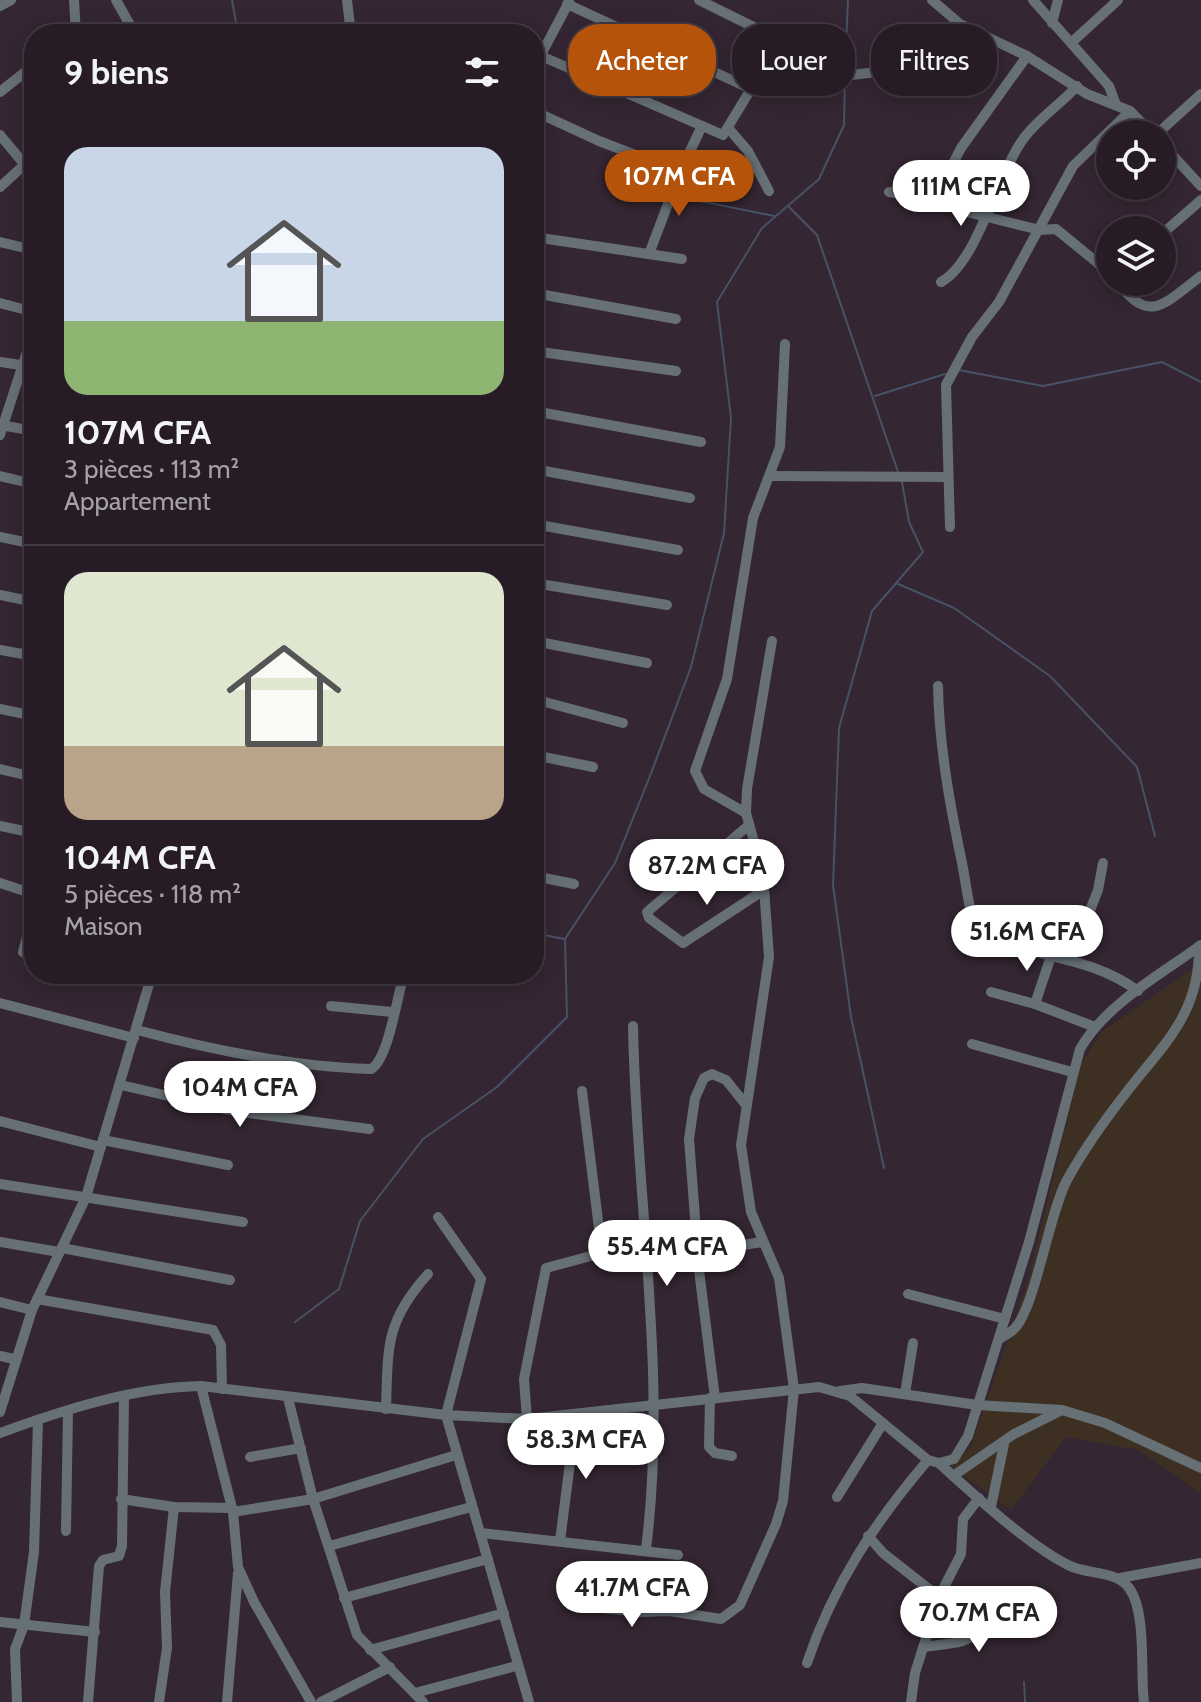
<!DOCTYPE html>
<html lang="fr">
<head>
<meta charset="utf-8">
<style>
	body { margin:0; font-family:Cabin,sans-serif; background:#2f252e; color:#f1f3f6; height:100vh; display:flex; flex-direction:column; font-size:30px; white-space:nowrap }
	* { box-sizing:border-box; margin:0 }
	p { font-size:26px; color:#a4a1a7 }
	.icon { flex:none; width:44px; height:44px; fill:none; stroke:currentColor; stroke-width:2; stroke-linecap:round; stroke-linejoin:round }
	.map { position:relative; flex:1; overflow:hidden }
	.drawer { position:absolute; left:24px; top:24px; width:520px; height:960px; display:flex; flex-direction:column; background:#271c26; border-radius:32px; box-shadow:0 4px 20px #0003,0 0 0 2px #433a43 }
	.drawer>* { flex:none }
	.guide { position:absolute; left:568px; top:24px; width:512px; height:72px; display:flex; gap:16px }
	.tools { position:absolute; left:1096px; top:120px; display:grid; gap:16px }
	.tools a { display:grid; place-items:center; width:80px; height:80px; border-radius:50%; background:#271c26; box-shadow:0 4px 20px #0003,0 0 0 2px #433a43; font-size:40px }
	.price { position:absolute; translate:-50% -68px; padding:0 18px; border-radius:28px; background:#fff; color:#222; font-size:26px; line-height:52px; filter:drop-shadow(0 2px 4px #0008) }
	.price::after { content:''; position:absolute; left:50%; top:48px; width:24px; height:18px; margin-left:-12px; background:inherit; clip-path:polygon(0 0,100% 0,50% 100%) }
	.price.selected { background:#b45309; color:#fff }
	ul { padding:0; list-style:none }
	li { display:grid; align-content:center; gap:16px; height:424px; padding:0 40px }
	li+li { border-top:2px solid #433a43 }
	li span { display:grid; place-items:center; height:248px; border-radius:24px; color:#555 }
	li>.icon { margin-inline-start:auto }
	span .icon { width:144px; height:144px; fill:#fffc; stroke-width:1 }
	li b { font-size:34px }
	h2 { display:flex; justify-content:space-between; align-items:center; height:96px; padding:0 40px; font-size:34px }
	.tag { padding:0 28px; border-radius:32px; background:#271c26; box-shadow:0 4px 20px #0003,0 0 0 2px #433a43; font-size:28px; line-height:72px }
	.tag.selected { background:#b45309; color:#fff }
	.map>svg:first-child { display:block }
	.industrial { fill:#3e2f23 }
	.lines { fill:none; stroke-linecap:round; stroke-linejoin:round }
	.stream { stroke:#485167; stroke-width:2 }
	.minor { stroke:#677075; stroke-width:10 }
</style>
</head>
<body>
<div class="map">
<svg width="1201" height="1702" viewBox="0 0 1201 1702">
	<rect width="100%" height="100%" fill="#342632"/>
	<!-- industrial -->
	<polygon class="industrial" points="1201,963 1201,1493 1138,1450 1066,1437 1011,1510 952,1467 971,1446 1027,1284 1081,1065 1101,1032"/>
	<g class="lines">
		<!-- stream -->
		<g class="stream">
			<polyline points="232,0 238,34"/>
			<polyline points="845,69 848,0"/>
			<polyline points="618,188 668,195"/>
			<polyline points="675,196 774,216"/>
			<polyline points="788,206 817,235 898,472"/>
			<polyline points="959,370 1043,386 1162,362 1201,382"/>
			<polyline points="875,396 945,374"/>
			<polyline points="896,583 954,608 1050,676 1137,767 1155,836"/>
			<polyline points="534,933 564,939"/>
			<polyline points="884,1168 851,1017 833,885 839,728 872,611 923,552 909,522 902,482"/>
			<polyline points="295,1322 339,1289 360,1221 423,1139 497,1087 567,1017 565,939 615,863 650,776 691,667 724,533 731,418 717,302 762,228 819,179 844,125 845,76"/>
			<polyline points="1024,1682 1025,1702"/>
		</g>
		<!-- minor -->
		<g class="minor">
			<polyline points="74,0 76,34"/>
			<polyline points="116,0 135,34"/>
			<polyline points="347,0 351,34"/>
			<polyline points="699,0 851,75 947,64 959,66 966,57 973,29"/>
			<polyline points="932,0 960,24 1027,56 1087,94 1130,111 1153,134"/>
			<polyline points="1033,0 1109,86 1116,105"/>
			<polyline points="567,4 751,89"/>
			<polyline points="0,6 11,0"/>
			<polyline points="1052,23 1058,0"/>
			<polyline points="1071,43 1118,0"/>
			<polyline points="541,56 723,135 751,89 766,73 780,70 805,51"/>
			<polyline points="534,68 569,2"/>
			<polyline points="0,92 34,65"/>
			<polyline points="534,111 599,141 680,172"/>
			<polyline points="729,129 748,151 769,191"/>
			<polyline points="1157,134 1201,94"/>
			<polyline points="0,135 25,165"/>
			<polyline points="1162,144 1201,186"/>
			<polyline points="0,187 34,156"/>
			<polyline points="889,192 934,200 971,213 1040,230 1056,229 1110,273"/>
			<polyline points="934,200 961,148 1027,56"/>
			<polyline points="1162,234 1201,200"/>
			<polyline points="534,237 682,259"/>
			<polyline points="0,242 34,250"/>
			<polyline points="649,254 680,172 702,126"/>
			<path d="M 941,282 C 978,262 997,174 1024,138 C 1038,119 1061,104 1077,86"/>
			<path d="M 1118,282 C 1149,327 1167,301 1201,276"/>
			<polyline points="534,293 676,319"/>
			<polyline points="0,303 34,312"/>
			<polyline points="534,351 676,371"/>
			<polyline points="0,362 34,367"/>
			<polyline points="534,411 701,442"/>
			<polyline points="0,425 34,431"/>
			<polyline points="0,435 34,330"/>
			<polyline points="534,469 690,498"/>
			<polyline points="0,476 34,484"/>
			<polyline points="771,476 948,477"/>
			<polyline points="534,524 678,550"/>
			<polyline points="950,527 946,385 972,337 999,302 1073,166 1130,111"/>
			<polyline points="0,537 34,544"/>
			<polyline points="534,583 667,605"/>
			<polyline points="0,595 34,602"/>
			<polyline points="534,641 647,663"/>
			<polyline points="0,650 34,656"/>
			<path d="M 938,686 C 939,746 950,805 962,863 C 967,887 968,913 980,934 C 1033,958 1089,955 1138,991"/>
			<polyline points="534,699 623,723"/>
			<polyline points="0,709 34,716"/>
			<polyline points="534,755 593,767"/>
			<polyline points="0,769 34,777"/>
			<polyline points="746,813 704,789 695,771 727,679 753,518 780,447 785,344"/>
			<polyline points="749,825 647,912 649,918 683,943 764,890"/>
			<polyline points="0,826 34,833"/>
			<polyline points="534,876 574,884"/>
			<polyline points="0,883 34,894"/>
			<polyline points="34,911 23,952 34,959"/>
			<polyline points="1071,959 1098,890 1103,863"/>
			<polyline points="122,974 151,979"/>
			<polyline points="991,992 1035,1004 1095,1027"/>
			<polyline points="0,1003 134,1038"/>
			<polyline points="1035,1004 1052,953"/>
			<polyline points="331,1006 392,1012"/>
			<path d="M 633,1026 C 636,1201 668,1374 646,1549"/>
			<path d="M 137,1030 C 212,1050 293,1067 371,1069 C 388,1060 397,998 403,978"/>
			<polyline points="972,1044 1072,1072"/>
			<polyline points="121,1085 233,1111 369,1129"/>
			<polyline points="582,1091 602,1253"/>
			<polyline points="0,1121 101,1147"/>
			<polyline points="103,1140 228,1165"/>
			<polyline points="0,1184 243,1222"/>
			<polyline points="438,1217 481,1279 446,1415 529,1702"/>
			<polyline points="0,1242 59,1252"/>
			<polyline points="62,1248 230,1280"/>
			<polyline points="908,1294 1005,1319"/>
			<polyline points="37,1299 213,1330 221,1345 222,1389"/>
			<polyline points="0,1302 32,1310"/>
			<path d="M 999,1339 C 1004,1336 1010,1333 1014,1329 C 1035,1309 1049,1213 1067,1180 C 1084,1149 1107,1117 1129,1089 C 1166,1042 1200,1012 1199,946"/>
			<polyline points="0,1356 14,1359"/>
			<polyline points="201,1386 233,1512 238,1567 254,1602 311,1702"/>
			<polyline points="840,1391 862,1388 977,1405 1062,1410 1105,1423 1201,1468"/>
			<polyline points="905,1394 913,1343"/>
			<polyline points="288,1398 313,1499 357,1635 423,1702"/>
			<polyline points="710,1398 709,1447 715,1453 732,1456"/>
			<polyline points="715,1398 699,1270 689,1139 695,1098 704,1078 712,1074 726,1080 746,1105"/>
			<path d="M 386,1409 C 388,1347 385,1322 428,1274"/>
			<polyline points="0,1412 32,1310 86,1197 152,974"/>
			<polyline points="527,1419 524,1379 546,1268 602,1253 698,1252 762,1242"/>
			<path d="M 0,1433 C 63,1410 134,1387 201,1386 L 446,1415 L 527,1419 L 819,1387 L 850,1396 L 928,1460 L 939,1463 L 954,1459 L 968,1436 L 1029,1242 L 1080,1049 C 1106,1004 1160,975 1201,945"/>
			<polyline points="250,1457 301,1448"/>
			<path d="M 939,1463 C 974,1495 1027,1544 1068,1565 C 1087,1575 1116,1570 1129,1588 C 1147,1612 1140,1672 1144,1702"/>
			<polyline points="953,1476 1014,1434 1060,1411"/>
			<polyline points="837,1497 883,1423"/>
			<polyline points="121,1499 174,1507 232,1508"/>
			<polyline points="991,1507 1004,1444"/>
			<polyline points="233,1512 313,1499 456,1455"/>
			<polyline points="66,1531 68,1411"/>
			<polyline points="481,1533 678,1555"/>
			<polyline points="868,1536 883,1553 939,1597"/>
			<polyline points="560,1541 576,1416"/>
			<polyline points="329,1546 471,1507"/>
			<polyline points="1120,1578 1201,1563"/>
			<polyline points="344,1598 488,1559"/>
			<polyline points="572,1605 641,1612 669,1611 721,1619 740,1605 776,1524 783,1501 794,1389 779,1278 751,1212 741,1145 769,957 763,874 746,813 747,789 772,641"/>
			<polyline points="0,1622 95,1632"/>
			<path d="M 923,1647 C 972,1640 971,1647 993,1601"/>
			<polyline points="370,1650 504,1613"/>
			<path d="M 807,1663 C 833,1585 875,1522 928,1460"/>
			<polyline points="415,1693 516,1666"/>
			<polyline points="17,1702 15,1649 24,1625 34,1552 38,1421"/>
			<polyline points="88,1702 99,1566 103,1560 119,1556 122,1546 124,1397"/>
			<polyline points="159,1702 167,1648 165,1592 174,1507"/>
			<polyline points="227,1702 238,1573"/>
			<polyline points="321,1702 390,1667"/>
			<polyline points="911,1702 915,1673 939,1597 961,1554 963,1519 979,1498"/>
		</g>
	</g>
</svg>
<div class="tools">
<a><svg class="icon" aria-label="locate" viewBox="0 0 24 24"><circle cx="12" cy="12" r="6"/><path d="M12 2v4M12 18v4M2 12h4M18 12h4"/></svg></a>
<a><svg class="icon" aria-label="layers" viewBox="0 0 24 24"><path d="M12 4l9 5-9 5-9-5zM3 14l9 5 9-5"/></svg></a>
</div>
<b class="price selected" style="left:679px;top:218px">107M CFA</b>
<b class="price" style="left:961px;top:228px">111M CFA</b>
<b class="price" style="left:707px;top:907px">87.2M CFA</b>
<b class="price" style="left:1027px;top:973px">51.6M CFA</b>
<b class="price" style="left:240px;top:1129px">104M CFA</b>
<b class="price" style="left:667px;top:1288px">55.4M CFA</b>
<b class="price" style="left:586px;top:1481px">58.3M CFA</b>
<b class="price" style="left:632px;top:1629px">41.7M CFA</b>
<b class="price" style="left:979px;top:1654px">70.7M CFA</b>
<div class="guide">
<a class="tag selected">Acheter</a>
<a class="tag">Louer</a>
<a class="tag">Filtres</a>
</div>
<section class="drawer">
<h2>9 biens<svg class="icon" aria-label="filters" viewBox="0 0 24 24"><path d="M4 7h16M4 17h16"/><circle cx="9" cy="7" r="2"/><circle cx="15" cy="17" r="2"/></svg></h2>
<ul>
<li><span style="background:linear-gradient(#c9d6e8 70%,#8fb573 0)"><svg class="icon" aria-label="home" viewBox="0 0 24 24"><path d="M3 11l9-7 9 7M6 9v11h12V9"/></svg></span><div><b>107M CFA</b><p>3 pièces · 113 m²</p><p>Appartement</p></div></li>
<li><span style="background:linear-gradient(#dfe7d0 70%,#b9a48a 0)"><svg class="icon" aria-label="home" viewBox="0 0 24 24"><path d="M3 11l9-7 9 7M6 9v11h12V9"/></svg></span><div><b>104M CFA</b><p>5 pièces · 118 m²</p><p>Maison</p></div></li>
</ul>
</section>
</div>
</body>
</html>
